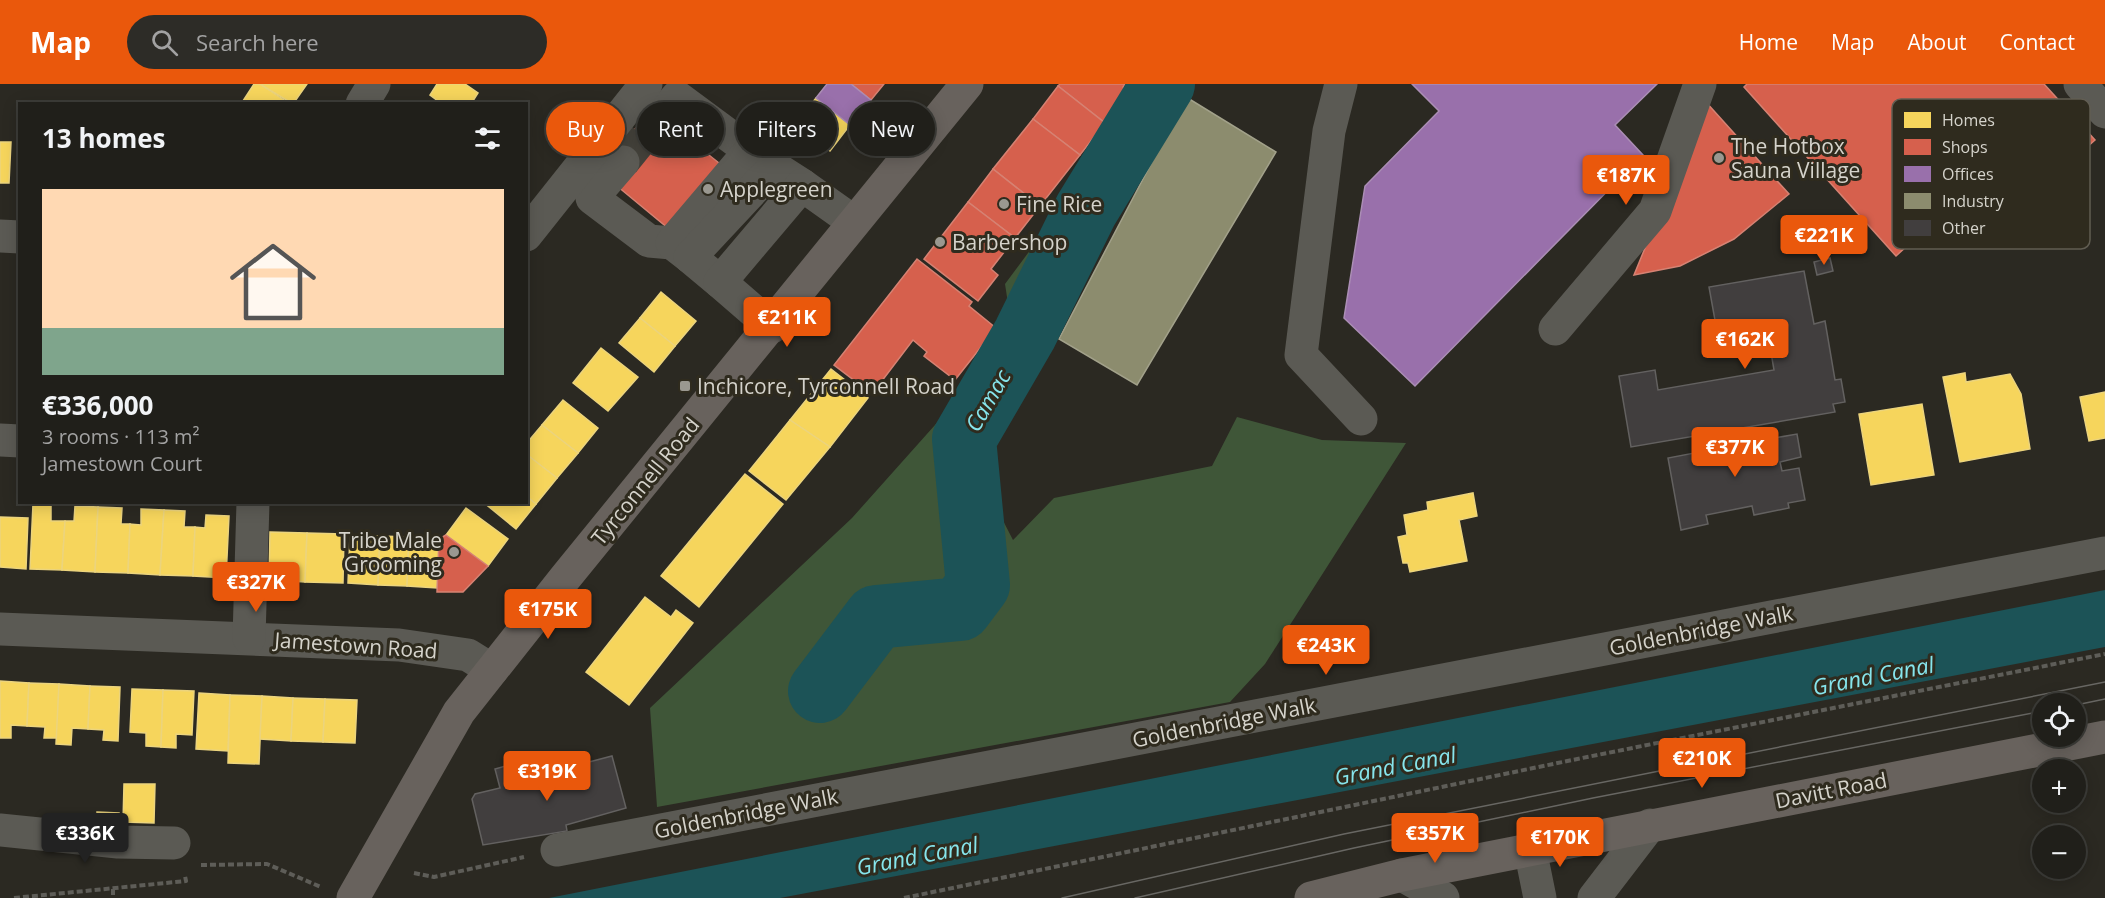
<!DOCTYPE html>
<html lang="en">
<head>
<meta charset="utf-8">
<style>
	body { margin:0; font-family:"Open Sans",sans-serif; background:#2d2c27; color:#f1f3f6; height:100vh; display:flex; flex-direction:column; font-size:22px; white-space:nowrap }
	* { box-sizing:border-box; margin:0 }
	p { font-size:20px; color:#a2a2a2 }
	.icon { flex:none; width:33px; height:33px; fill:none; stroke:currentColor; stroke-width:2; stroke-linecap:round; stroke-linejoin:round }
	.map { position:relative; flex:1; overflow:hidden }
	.panel { position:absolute; left:18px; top:18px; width:510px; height:402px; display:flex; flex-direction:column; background:#201f1a; border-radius:0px; box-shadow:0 3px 15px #0003,0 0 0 2px #3d3d39 }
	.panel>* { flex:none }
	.top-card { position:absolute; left:546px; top:18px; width:570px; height:54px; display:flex; gap:12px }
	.fabs { position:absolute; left:2032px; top:609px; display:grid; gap:12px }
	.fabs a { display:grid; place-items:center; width:54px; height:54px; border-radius:50%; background:#201f1a; box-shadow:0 3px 15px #0003,0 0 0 2px #3d3d39; font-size:30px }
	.price { position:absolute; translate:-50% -51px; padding:0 14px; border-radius:6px; background:#ea580c; color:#fff; font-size:20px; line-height:39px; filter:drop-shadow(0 2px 3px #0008) }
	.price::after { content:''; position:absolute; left:50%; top:36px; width:18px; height:14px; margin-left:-9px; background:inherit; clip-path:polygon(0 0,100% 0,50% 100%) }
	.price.selected { background:#222; color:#fff }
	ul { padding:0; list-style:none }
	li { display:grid; align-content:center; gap:12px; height:318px; padding:0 24px }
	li+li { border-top:2px solid #3d3d39 }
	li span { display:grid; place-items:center; height:186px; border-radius:0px; color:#555 }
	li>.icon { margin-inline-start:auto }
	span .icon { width:108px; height:108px; fill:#fffc; stroke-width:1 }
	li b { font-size:26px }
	h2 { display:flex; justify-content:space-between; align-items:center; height:72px; padding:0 24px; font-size:26px }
	.pill { padding:0 21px; border-radius:27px; background:#201f1a; box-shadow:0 3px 15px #0003,0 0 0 2px #3d3d39; font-size:21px; line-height:54px }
	.pill.selected { background:#ea580c; color:#fff }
	header { display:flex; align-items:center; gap:36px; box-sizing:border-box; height:84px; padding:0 30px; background:#ea580c; color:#fff }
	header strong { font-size:28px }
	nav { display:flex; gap:33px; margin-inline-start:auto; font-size:21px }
	.search { width:420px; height:54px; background:#2d2c27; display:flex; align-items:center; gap:15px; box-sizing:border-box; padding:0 21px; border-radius:33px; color:#a2a2a2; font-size:22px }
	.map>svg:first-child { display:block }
	.forest { fill:#3f5638 }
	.water { fill:#1c5357 }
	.homes { fill:#f6d55c; stroke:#ecd47d; stroke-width:1.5 }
	.shops { fill:#d6604d; stroke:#d68273; stroke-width:1.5 }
	.offices { fill:#9970ab; stroke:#ab8eb5; stroke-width:1.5 }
	.industry { fill:#8c8c6e; stroke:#a2a18a; stroke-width:1.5 }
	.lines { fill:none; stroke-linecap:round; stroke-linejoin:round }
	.river { stroke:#1c5357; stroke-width:64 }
	.building { fill:#413e3e; stroke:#636160; stroke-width:1.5 }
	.minor-tunnel { stroke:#44423b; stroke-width:33; stroke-dasharray:33 16; stroke-linecap:butt }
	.path { stroke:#5e5d58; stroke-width:4; stroke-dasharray:6 3; stroke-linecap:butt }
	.minor { stroke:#5b5a54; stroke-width:33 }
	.major { stroke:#68625d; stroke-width:33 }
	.tram { stroke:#686763; stroke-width:1.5 }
	.poi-dot { fill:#9a9890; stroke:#2f2b1e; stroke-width:2 }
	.labels { text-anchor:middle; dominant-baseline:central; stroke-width:6; stroke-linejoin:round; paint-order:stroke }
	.poi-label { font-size:21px; fill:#d5d3cb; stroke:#2f2b1e; text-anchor:start }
	.street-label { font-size:21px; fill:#d5d3cb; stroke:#2f2b1e }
	.water-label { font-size:22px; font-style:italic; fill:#86e5ec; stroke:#2f2b1e }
	.key { fill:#2f2b1e; stroke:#615d52; stroke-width:1.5 }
	.key-label { font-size:16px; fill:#d5d3cb }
</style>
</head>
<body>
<header>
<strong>Map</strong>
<div class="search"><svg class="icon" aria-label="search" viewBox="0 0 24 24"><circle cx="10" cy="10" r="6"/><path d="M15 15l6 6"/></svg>Search here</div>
<nav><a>Home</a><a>Map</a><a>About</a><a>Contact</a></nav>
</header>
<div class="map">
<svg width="2105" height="814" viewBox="0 0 2105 814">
	<rect width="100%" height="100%" fill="#2b2922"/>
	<!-- forest -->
	<polygon class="forest" points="1120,45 1156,49 965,415 997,425 1013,456 1054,414 1212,382 1237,333 1322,356 1406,359 1265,580 1230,618 657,723 650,624 852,434 968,304 1011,239 1005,200"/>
	<!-- water -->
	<polygon class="water" points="2105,506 2105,563 780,814 549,814"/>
	<!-- homes -->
	<g class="homes">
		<polygon points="254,0 260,0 290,20 241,20"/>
		<polygon points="260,0 307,0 293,20"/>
		<polygon points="437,0 465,0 478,9 471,20 442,20 430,11"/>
		<polygon points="816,14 850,41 830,67 795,40"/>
		<polygon points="0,58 11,58 9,99 0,99"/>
		<polygon points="661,208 696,237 675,262 640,234"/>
		<polygon points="640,234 675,262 654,288 619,259"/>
		<polygon points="601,264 638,293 608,327 573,299"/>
		<polygon points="831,285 868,314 830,363 790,336"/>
		<polygon points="1965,289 1966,298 2010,290 2021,310 2030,365 1960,378 1943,293"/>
		<polygon points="2105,308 2105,354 2089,357 2080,313"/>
		<polygon points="563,316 598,344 578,369 542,341"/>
		<polygon points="1922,320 1934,391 1871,401 1859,330"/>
		<polygon points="790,336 830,363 786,416 749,387"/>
		<polygon points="542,341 578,369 557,394 526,370 526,360"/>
		<polygon points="526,370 557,394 536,420 526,412"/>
		<polygon points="745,390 783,420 699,523 661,492"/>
		<polygon points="1473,409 1477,432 1459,436 1467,477 1410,488 1408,479 1403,479 1398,453 1407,451 1404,431 1428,426 1427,418"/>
		<polygon points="526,412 536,420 516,445 483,418 526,418"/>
		<polygon points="33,420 51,421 51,437 65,437 62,486 30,485"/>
		<polygon points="75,422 98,423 95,488 62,486 65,437 74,437"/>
		<polygon points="98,423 122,424 121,440 130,440 128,489 95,488"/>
		<polygon points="466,424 508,455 488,482 446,451"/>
		<polygon points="141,425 164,426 160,491 128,489 130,440 141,441"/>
		<polygon points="164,426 185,427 184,443 195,443 193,492 160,491"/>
		<polygon points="206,431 229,432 226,494 193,492 195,443 205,444"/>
		<polygon points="0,433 28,434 26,485 0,483"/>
		<polygon points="270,448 307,449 305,498 269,496"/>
		<polygon points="307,449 344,450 343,499 305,498"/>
		<polygon points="350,451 380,452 378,501 348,499"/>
		<polygon points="380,452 409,453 407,502 378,501"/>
		<polygon points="409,453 439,455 437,504 407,502"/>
		<polygon points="645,513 671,533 676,526 693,539 629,621 586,588"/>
		<polygon points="0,597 29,599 27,642 11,641 11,654 0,654"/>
		<polygon points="29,599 59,600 57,654 44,654 45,643 27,642"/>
		<polygon points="59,600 90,602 88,645 72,644 71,661 56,660"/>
		<polygon points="90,602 120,603 118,657 103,656 104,646 88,645"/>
		<polygon points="132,605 163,606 161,663 146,662 146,649 130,648"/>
		<polygon points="163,606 194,607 192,651 176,650 176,664 161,663"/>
		<polygon points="199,609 230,611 228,667 196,665"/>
		<polygon points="230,611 262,612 259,680 228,679"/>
		<polygon points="262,612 293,614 291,657 260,655"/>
		<polygon points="293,614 325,615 323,658 291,657"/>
		<polygon points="325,615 357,616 355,659 323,658"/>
		<polygon points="124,700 155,700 154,739 123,738"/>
		<polygon points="97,728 119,729 118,741 97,741"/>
	</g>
	<!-- shops -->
	<g class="shops">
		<polygon points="851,0 884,0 871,16"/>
		<polygon points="1060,0 1125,0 1123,3 1129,7 1105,39 1058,2"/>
		<polygon points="1747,0 2044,0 2095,56 1988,151 1957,116 1896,172 1744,3"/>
		<polygon points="1058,2 1105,39 1080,71 1033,35"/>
		<polygon points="1705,17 1789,110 1734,155 1680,182 1634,191"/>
		<polygon points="644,34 663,49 632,84 614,71"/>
		<polygon points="1033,35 1080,71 1040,122 993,85"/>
		<polygon points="670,40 724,83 669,145 617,102"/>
		<polygon points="993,85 1040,122 1015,154 968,118"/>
		<polygon points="968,118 1015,154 991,185 998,191 978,217 924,175"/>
		<polygon points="917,175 972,218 969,222 996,244 955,296 924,272 927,268 913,256 872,310 834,281"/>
		<polygon points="446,451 488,482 463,508 437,508 439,455"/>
	</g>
	<!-- offices -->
	<g class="offices">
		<polygon points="827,0 851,0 871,16 850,41 816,14"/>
		<polygon points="1412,0 1657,0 1615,41 1643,71 1415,302 1344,234 1365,102 1439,27"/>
	</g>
	<!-- industry -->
	<polygon class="industry" points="1186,13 1276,68 1137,301 1059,255"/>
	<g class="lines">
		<!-- river -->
		<polyline class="river" points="820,607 876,533 960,525 978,501 964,355 1025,250 1086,126 1163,0"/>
	</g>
	<!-- building -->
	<g class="building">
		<polygon points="1830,174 1833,187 1817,191 1814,178"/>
		<polygon points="1804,187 1814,240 1825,237 1835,296 1841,295 1845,318 1833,320 1835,328 1631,363 1619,292 1655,286 1658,306 1774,286 1767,245 1718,253 1709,203"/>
		<polygon points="1721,347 1724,363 1797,350 1801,373 1780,378 1782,387 1799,384 1805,416 1788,419 1789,424 1754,431 1752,422 1706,431 1708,440 1681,446 1668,374 1700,368 1698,351"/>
		<polygon points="612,672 626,724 566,741 567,747 483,761 472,715 475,710 500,704 495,685 513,680 517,700 572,689 570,683"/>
	</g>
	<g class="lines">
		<!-- minor-tunnel -->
		<polyline class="minor-tunnel" points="623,78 653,41"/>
		<!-- path -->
		<g class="path">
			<polyline points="201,781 267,780 321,803"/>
			<polyline points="414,789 434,793 524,773"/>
			<polyline points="113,805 113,814"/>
			<polyline points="14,814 186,797 185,792"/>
			<polyline points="904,814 1582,674 2105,570"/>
		</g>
		<!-- minor -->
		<g class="minor">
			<polyline points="1341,0 1329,47 1301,271 1361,335"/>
			<polyline points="2080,0 2105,28"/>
			<polyline points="362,20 374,0"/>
			<polyline points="653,41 677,13 750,67"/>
			<polyline points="623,78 592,114 649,157 672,159"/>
			<polyline points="526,151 646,0"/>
			<polyline points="0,152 20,153"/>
			<polyline points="690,173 672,159 750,67 774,83"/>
			<polyline points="720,198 690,173 774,83 802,101"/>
			<polyline points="772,243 720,198 802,101 854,138"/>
			<polyline points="1555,245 1655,127 1700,0"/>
			<polyline points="0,356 20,357"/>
			<polyline points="0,545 399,561 468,571 492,586"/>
			<polyline points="249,554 253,418"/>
			<polyline points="0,746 118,758 174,759"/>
			<polyline points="1530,765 1540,814"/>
			<polyline points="557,766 2105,469"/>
			<polyline points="1402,791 1443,814"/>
			<polyline points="1594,814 1650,741"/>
		</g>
		<!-- major -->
		<g class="major">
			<polyline points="353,814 459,628 565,494 967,0"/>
			<polyline points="1311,814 1402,791 2105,653"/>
		</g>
		<!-- tram -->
		<g class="tram">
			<polyline points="2076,621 2105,615"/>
			<polyline points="1062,814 1344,750 2105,598"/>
			<polyline points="1135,814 1354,764 1593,714 2043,627"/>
		</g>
	</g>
	<!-- markers -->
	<g class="poi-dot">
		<circle cx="1719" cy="74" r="6"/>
		<circle cx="708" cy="105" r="6"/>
		<circle cx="1004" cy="120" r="6"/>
		<circle cx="940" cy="158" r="6"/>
		<rect x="679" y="296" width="12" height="12" rx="3"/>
		<circle cx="454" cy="468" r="6"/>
	</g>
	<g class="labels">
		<!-- poi labels -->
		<g class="poi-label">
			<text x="1731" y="62">The Hotbox<tspan x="1731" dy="24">Sauna Village</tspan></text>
			<text x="720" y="105">Applegreen</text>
			<text x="1016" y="120">Fine Rice</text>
			<text x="952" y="158">Barbershop</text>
			<text x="697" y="302">Inchicore, Tyrconnell Road</text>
			<text x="442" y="456" text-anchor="end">Tribe Male<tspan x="442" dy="24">Grooming</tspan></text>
		</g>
		<!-- street labels -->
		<g class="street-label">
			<text transform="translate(645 397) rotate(-51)">Tyrconnell Road</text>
			<text transform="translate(1701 546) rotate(-11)">Goldenbridge Walk</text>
			<text transform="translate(356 561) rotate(4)">Jamestown Road</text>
			<text transform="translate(1224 638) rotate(-11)">Goldenbridge Walk</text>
			<text transform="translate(1831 706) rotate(-11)">Davitt Road</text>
			<text transform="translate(746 729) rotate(-11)">Goldenbridge Walk</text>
		</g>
		<!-- water labels -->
		<g class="water-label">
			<text transform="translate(987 316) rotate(-60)">Camac</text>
			<text transform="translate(1873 591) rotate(-11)">Grand Canal</text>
			<text transform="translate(1395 681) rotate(-11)">Grand Canal</text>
			<text transform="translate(917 771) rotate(-11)">Grand Canal</text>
		</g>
	</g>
	<!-- legend -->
	<rect x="1892" y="15" width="198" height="150" rx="9" class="key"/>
	<rect x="1904" y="28" width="27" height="16" fill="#f6d55c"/>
	<rect x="1904" y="55" width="27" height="16" fill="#d6604d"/>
	<rect x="1904" y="82" width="27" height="16" fill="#9970ab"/>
	<rect x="1904" y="109" width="27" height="16" fill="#8c8c6e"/>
	<rect x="1904" y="136" width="27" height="16" fill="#413e3e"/>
	<g class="key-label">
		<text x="1942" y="42">Homes</text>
		<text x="1942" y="69">Shops</text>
		<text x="1942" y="96">Offices</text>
		<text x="1942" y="123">Industry</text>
		<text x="1942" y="150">Other</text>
	</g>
</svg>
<div class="fabs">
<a><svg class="icon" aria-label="locate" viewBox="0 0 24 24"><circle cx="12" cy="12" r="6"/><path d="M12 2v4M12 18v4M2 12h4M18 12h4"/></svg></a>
<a>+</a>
<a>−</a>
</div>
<b class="price" style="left:1626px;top:122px">€187K</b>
<b class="price" style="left:1824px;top:182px">€221K</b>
<b class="price" style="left:787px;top:264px">€211K</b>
<b class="price" style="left:1745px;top:286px">€162K</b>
<b class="price" style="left:1735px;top:394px">€377K</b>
<b class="price" style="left:256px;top:529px">€327K</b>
<b class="price" style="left:548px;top:556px">€175K</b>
<b class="price" style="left:1326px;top:592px">€243K</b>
<b class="price" style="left:1702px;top:705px">€210K</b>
<b class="price" style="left:547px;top:718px">€319K</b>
<b class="price selected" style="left:85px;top:780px">€336K</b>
<b class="price" style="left:1435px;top:780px">€357K</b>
<b class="price" style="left:1560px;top:784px">€170K</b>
<div class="top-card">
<a class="pill selected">Buy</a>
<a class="pill">Rent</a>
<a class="pill">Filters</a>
<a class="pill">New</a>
</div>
<section class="panel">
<h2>13 homes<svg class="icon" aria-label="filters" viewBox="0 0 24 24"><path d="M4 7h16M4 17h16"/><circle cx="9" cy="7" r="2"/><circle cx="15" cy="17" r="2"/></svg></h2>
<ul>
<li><span style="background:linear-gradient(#ffd9b3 75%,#7fa58c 0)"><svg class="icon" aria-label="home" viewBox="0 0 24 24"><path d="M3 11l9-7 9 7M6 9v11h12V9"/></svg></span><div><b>€336,000</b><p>3 rooms · 113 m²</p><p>Jamestown Court</p></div></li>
</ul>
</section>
</div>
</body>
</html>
